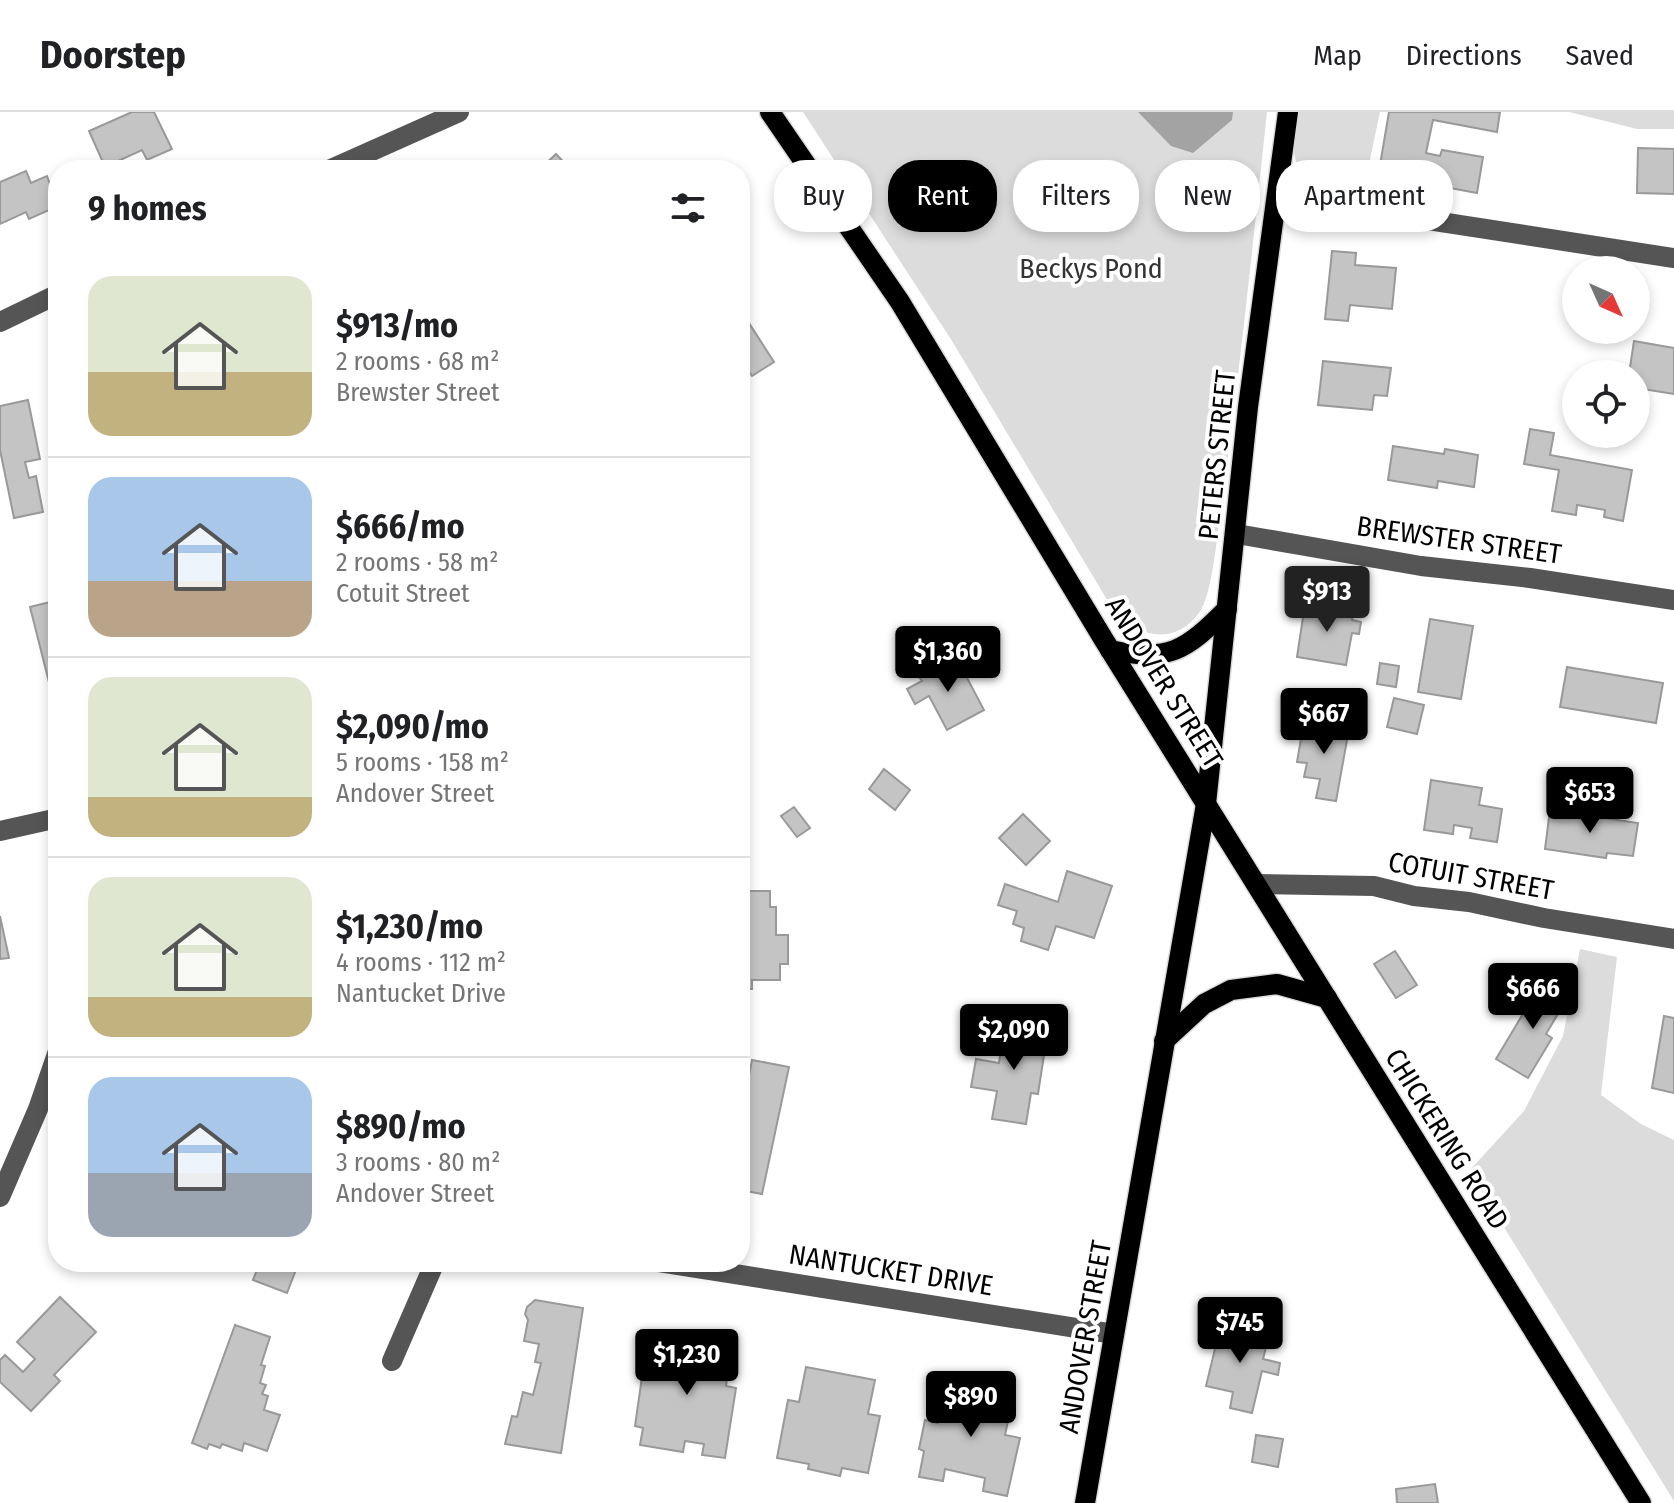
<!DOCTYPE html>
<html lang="en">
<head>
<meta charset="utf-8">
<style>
	body { margin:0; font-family:"Fira Sans Condensed",sans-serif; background:#f6f6f6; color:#202124; height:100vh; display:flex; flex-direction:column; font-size:30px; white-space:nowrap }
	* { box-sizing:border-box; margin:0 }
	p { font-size:26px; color:#757577 }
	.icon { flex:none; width:44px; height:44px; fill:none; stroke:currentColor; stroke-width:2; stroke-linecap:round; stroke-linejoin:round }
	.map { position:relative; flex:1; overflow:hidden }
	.drawer { position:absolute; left:48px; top:48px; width:702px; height:1112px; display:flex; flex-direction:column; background:#fff; border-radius:32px; box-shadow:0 4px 12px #0003 }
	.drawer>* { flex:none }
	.banner { position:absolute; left:774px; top:48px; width:760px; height:72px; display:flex; gap:16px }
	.needle { width:52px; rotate:135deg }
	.buttons { position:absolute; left:1562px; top:144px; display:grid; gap:16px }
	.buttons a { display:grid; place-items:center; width:88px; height:88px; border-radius:50%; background:#fff; box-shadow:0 4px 12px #0003; font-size:40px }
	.price { position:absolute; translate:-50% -68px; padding:0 18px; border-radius:8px; background:#000; color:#fff; font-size:26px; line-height:52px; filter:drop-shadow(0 2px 4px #0008) }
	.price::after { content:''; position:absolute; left:50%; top:48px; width:24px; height:18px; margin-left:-12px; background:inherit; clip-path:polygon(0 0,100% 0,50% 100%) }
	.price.active { background:#222; color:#fff }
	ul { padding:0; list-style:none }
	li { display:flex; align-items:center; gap:24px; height:200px; padding:0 40px }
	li+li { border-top:2px solid #e0e0e0 }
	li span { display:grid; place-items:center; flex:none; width:224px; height:160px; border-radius:24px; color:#555 }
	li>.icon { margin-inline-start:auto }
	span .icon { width:96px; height:96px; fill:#fffc; stroke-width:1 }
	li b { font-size:34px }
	h2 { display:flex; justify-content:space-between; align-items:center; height:96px; padding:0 40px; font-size:34px }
	.pill { padding:0 28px; border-radius:32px; background:#fff; box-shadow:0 4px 12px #0003; font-size:28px; line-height:72px }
	.pill.active { background:#000; color:#fff }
	header { display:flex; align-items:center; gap:48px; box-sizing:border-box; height:112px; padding:0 40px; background:#fff; border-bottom:2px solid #e0e0e0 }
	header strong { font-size:38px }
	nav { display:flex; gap:44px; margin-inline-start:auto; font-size:28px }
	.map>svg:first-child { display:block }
	.green { fill:#dcdcdc }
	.water { fill:#a3a3a3 }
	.building { fill:#c4c4c4; stroke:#999; stroke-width:2 }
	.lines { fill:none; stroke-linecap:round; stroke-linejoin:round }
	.major-casing { stroke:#dbdbdb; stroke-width:23 }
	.minor { stroke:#555; stroke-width:20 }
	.major { stroke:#000; stroke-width:20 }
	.labels { text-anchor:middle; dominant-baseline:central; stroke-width:8; stroke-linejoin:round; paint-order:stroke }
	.park-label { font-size:28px; fill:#333; stroke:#fff }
	.street-label { font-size:28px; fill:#000; stroke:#fff }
</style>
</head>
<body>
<header>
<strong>Doorstep</strong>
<nav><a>Map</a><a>Directions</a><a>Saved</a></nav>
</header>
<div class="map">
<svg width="1674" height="1391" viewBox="0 0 1674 1391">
	<rect width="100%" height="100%" fill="#fff"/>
	<!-- green -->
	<g class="green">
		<path d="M 803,0 L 1267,0 C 1253,130 1240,259 1222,388 C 1218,414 1213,483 1199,501 C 1174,534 1141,525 1115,501 L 952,229 Z"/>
		<path d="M 1295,0 L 1380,0 L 1364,76 C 1352,77 1337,80 1326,78 C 1291,72 1290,28 1295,0 Z"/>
		<polygon points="1569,0 1674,0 1674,17 1637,17"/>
		<polygon points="1580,837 1617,845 1601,983 1641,1012 1674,1028 1674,1389 1469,1059 1524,999 1563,924"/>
	</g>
	<!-- water -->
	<polygon class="water" points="1138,0 1233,0 1232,8 1193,41 1171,34"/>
	<!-- building -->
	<g class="building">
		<polygon points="132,0 154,0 172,37 147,48 142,38 105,55 89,19"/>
		<polygon points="1389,0 1500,0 1497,20 1433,8 1426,41 1440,44 1442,38 1483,45 1477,81 1434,73 1437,60 1424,58 1423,66 1379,59"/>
		<polygon points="1638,36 1674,37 1674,82 1637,81"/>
		<polygon points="556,42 571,58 539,58"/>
		<polygon points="26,59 31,71 47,64 58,94 29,107 26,100 0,112 0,70"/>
		<polygon points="1332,139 1356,141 1355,153 1396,156 1392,197 1350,193 1348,209 1325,207"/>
		<polygon points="740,197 774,250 752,264 744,253 740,256"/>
		<polygon points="1634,229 1674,236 1674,282 1636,276 1636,262 1629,262"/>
		<polygon points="1323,249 1391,256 1387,284 1374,283 1372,298 1318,293"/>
		<polygon points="28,288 40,347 25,350 29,366 36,364 43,400 14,406 0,338 0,294"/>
		<polygon points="1530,317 1554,321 1550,343 1632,358 1623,409 1604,405 1605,398 1577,393 1576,403 1552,399 1559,358 1524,352"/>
		<polygon points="1393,334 1444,342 1445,337 1478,343 1474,375 1438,369 1437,376 1388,368"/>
		<polygon points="58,488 58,597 56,598 30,495"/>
		<polygon points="1305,492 1354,499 1352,508 1361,510 1359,522 1352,521 1346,553 1297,545"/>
		<polygon points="1430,507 1473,514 1461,587 1418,580"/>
		<polygon points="952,547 961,565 965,562 984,598 947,618 929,584 915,592 907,577 922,569 919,565"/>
		<polygon points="1380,551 1399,554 1396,575 1377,572"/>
		<polygon points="1567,555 1663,571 1656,611 1560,595"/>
		<polygon points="1394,586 1424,593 1417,622 1387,615"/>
		<polygon points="1304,609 1349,617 1336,689 1316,686 1320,667 1304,665 1307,651 1297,650"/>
		<polygon points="884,657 910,678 895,698 869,677"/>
		<polygon points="1431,668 1482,676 1479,693 1502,697 1497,730 1470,726 1472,716 1454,713 1453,722 1424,718"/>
		<polygon points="794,695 810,716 797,725 781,704"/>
		<polygon points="1550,698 1638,711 1633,744 1607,741 1606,746 1545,737"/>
		<polygon points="1023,702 1050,729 1026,753 999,726"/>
		<polygon points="1067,759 1112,774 1094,826 1056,814 1048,838 1021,829 1024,816 1013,812 1017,799 998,793 1005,772 1058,790"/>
		<polygon points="740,760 742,779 770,779 770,795 776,795 776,823 788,823 788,852 780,852 780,868 752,868 752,877 740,877"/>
		<polygon points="0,804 9,846 0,847"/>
		<polygon points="1395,839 1417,873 1396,886 1374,852"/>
		<polygon points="1542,870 1568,885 1546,922 1552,926 1528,966 1496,947"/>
		<polygon points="1664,904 1674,906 1674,981 1652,976"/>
		<polygon points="1005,910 1048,917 1038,982 1031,981 1026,1012 992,1007 997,979 971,975 976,947 999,951"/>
		<polygon points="752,948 789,955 762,1082 740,1078 740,979 746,980"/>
		<polygon points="260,1150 306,1150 303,1158 297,1155 287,1181 253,1168"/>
		<polygon points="60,1185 96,1220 54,1263 60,1269 31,1299 0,1270 0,1248 5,1243 23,1260 35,1247 17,1230"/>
		<polygon points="535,1188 583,1196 561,1341 505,1332 512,1304 517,1305 523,1280 533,1283 541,1251 535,1250 539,1232 524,1229 528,1208 525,1202 527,1195"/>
		<polygon points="1221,1212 1269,1224 1263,1247 1280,1251 1278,1263 1262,1259 1252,1301 1230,1296 1233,1280 1206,1274"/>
		<polygon points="235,1213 270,1225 261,1253 265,1254 260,1271 266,1273 262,1282 268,1284 264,1298 280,1303 267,1339 244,1331 242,1339 222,1332 220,1336 209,1332 207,1337 192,1331"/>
		<polygon points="662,1223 732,1234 726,1274 736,1276 725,1346 702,1343 704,1332 685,1329 683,1340 640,1333 643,1316 635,1314 643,1258 656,1260"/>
		<polygon points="806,1255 875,1268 868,1302 880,1304 868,1361 842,1356 840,1364 808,1357 809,1352 777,1346 788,1288 799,1290"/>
		<polygon points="947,1272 1013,1286 1005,1323 1020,1326 1007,1384 983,1379 985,1366 945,1357 943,1369 919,1365 924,1339 919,1337 925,1308 938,1311"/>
		<polygon points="1256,1323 1283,1327 1278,1355 1252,1350"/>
		<polygon points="1435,1372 1438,1391 1397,1391 1396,1377"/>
	</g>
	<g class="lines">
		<!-- major casing -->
		<g class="major-casing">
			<g id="major">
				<polyline points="770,0 900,190 1104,528 1641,1391"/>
				<path d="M 1110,538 C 1170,550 1185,539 1227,497"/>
				<polyline points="1164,929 1204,892 1231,878 1277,872 1327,886"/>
				<polyline points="1085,1391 1206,692 1248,295 1288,0"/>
			</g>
		</g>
		<!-- minor -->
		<g class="minor">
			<polyline points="329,58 459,0"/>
			<polyline points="1278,85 1674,146"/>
			<polyline points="0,210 58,182"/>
			<polyline points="1237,422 1421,454 1530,466 1674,488"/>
			<polyline points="0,719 58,706"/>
			<polyline points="1256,772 1374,774 1414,784 1469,790 1544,806 1674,827"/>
			<polyline points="0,1085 38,997 58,939"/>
			<polyline points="659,1150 1114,1222"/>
			<polyline points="392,1249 435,1150"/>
		</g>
		<!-- major -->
		<use href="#major" class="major"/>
	</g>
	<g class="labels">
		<!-- park labels -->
		<g class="park-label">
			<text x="1091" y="156">Beckys Pond</text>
		</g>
		<!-- street labels -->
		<g class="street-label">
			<text transform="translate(1217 343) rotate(-84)">PETERS STREET</text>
			<text transform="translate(1459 428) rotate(8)">BREWSTER STREET</text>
			<text transform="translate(1164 570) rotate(58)">ANDOVER STREET</text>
			<text transform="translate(1471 764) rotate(10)">COTUIT STREET</text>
			<text transform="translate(1447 1027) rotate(58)">CHICKERING ROAD</text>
			<text transform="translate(891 1158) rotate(9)">NANTUCKET DRIVE</text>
			<text transform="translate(1085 1225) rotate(-80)">ANDOVER STREET</text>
		</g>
	</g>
</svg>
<div class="buttons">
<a><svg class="needle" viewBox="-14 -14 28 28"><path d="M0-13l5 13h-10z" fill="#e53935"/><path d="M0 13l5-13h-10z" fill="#757577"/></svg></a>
<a><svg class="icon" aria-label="locate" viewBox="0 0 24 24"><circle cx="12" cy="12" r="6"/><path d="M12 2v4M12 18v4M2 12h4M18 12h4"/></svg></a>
</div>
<b class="price active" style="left:1327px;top:522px">$913</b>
<b class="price" style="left:948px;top:582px">$1,360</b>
<b class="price" style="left:1324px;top:644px">$667</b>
<b class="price" style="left:1590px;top:723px">$653</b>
<b class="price" style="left:1533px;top:919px">$666</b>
<b class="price" style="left:1014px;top:960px">$2,090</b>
<b class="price" style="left:1240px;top:1253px">$745</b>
<b class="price" style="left:687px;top:1285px">$1,230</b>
<b class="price" style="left:971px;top:1327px">$890</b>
<div class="banner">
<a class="pill">Buy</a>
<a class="pill active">Rent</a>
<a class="pill">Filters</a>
<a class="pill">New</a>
<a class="pill">Apartment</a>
</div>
<section class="drawer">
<h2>9 homes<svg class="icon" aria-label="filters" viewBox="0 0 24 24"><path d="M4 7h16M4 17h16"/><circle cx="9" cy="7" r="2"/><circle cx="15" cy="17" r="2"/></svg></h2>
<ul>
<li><span style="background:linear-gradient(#dfe7d0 60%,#c2b280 0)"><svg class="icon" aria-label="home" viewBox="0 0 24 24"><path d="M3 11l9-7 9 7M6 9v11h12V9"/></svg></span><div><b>$913/mo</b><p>2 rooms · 68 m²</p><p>Brewster Street</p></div></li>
<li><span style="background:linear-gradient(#a9c7e8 65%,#b9a48a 0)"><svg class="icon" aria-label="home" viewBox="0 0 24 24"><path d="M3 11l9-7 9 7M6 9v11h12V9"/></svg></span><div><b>$666/mo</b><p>2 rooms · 58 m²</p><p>Cotuit Street</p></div></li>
<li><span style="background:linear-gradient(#dfe7d0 75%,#c2b280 0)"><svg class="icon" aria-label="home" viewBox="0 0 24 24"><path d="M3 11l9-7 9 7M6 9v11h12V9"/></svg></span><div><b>$2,090/mo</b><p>5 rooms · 158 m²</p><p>Andover Street</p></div></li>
<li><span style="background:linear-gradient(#dfe7d0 75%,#c2b280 0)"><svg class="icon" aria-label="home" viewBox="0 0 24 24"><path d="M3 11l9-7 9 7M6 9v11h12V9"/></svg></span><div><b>$1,230/mo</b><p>4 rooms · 112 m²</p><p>Nantucket Drive</p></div></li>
<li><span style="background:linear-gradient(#a9c7e8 60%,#9aa5b1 0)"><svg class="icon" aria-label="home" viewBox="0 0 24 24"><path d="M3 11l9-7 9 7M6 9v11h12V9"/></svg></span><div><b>$890/mo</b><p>3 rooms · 80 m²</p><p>Andover Street</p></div></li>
</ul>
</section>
</div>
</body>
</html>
